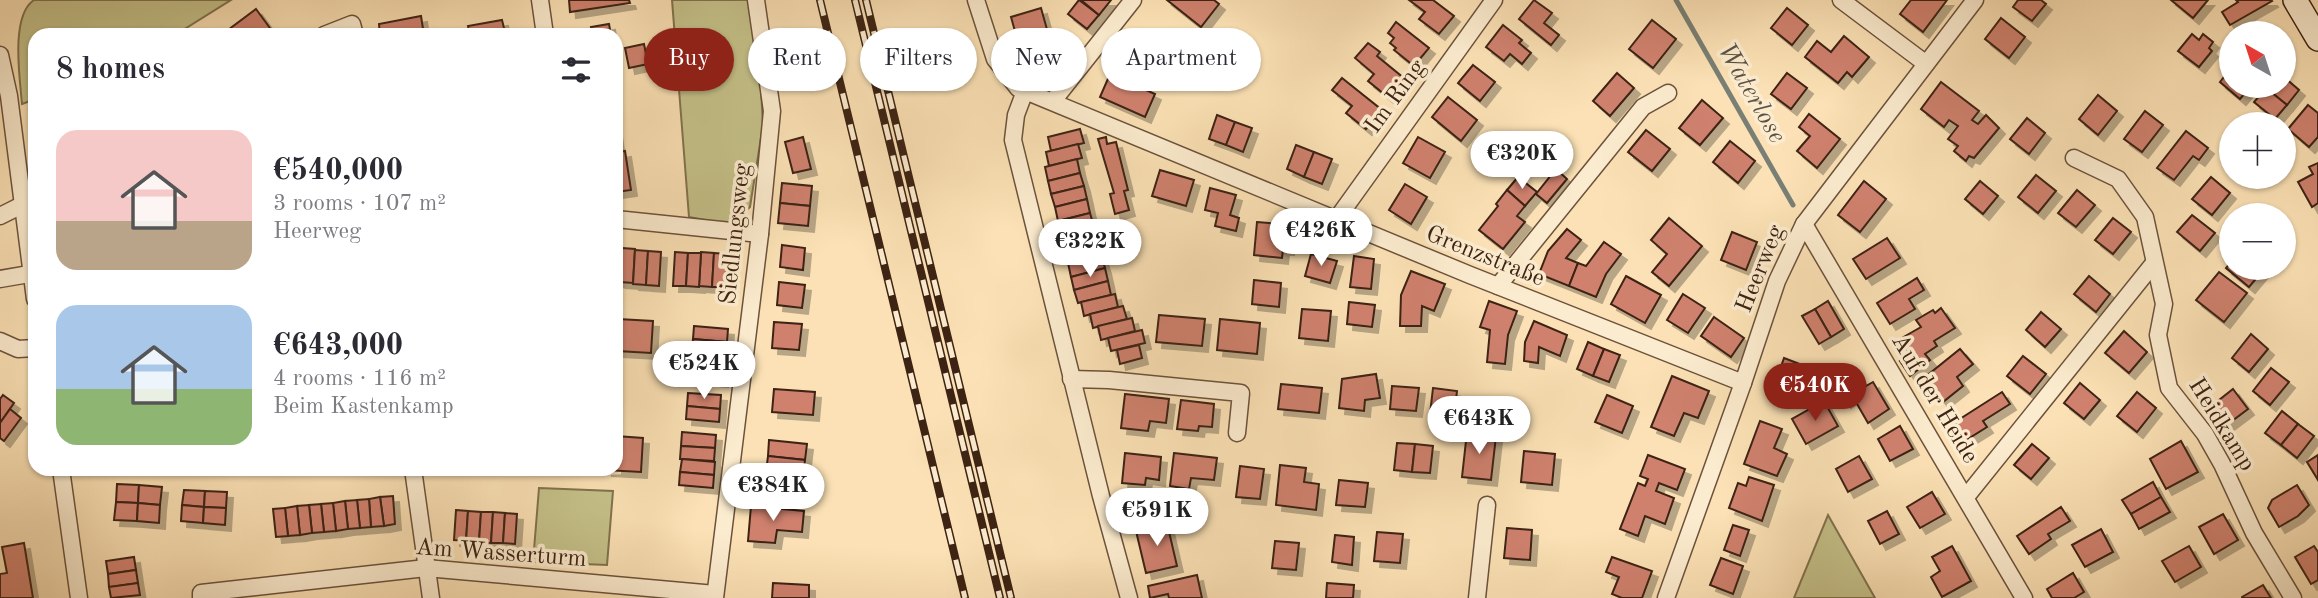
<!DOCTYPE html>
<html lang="en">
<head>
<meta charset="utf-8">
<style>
	body { margin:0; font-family:"Old Standard TT",serif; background:#f2f2f3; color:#2b2b33; height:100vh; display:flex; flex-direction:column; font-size:26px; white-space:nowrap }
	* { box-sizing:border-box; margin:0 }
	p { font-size:23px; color:#7c7c81 }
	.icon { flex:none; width:38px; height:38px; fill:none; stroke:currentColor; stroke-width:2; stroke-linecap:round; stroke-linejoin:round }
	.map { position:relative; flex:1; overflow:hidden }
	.drawer { position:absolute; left:28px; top:28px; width:595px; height:448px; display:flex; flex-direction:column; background:#fff; border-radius:21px; box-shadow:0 2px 5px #0004 }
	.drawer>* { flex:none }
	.guide { position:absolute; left:644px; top:28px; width:665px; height:63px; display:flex; gap:14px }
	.needle { width:46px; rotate:321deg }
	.buttons { position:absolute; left:2219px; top:21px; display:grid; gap:14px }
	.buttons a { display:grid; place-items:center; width:77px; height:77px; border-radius:50%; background:#fff; box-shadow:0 2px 5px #0004; font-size:35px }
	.price { position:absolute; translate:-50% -60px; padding:0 16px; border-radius:24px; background:#fff; color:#222; font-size:23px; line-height:46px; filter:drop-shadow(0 2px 4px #0008) }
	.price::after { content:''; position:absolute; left:50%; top:42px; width:21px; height:16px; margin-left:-10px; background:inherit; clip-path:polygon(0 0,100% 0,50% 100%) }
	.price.on { background:#8f2418; color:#fff }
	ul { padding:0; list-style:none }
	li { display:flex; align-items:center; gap:21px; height:175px; padding:0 28px }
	li span { display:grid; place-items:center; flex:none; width:196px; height:140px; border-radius:21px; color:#555 }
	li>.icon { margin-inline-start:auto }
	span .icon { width:84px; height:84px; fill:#fffc; stroke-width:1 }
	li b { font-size:30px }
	h2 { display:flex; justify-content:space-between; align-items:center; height:84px; padding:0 28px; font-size:30px }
	.tag { padding:0 24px; border-radius:32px; background:#fff; box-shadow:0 2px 5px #0004; font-size:24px; line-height:63px }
	.tag.on { background:#8f2418; color:#fff }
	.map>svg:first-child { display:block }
	.green { fill:#c5c189; stroke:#81724e; stroke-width:2 }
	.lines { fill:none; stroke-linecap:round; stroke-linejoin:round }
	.stream { stroke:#797f75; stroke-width:5 }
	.building { fill:#cf816e; stroke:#3d2313; stroke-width:2; filter:url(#shadow) }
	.street-casing { stroke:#6c523c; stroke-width:19 }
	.secondary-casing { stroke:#3d2313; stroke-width:26 }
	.street { stroke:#fceccf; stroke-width:16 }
	.secondary { stroke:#fceccf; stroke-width:23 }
	.rail-casing { stroke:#3d2313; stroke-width:8 }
	.rail { stroke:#fceccf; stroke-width:5; stroke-dasharray:16; stroke-linecap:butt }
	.labels { text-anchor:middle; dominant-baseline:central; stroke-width:7; stroke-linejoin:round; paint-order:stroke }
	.street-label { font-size:24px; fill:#3d2313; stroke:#fceccf }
	.water-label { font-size:26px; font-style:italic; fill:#5b5144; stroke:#fceccf }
</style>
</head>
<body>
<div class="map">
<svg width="2318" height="598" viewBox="0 0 2318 598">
	<defs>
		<filter id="shadow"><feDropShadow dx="6" dy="6" stdDeviation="0" flood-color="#0004"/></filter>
	</defs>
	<rect width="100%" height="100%" fill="#fbe1b5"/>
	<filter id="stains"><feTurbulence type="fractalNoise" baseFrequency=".00286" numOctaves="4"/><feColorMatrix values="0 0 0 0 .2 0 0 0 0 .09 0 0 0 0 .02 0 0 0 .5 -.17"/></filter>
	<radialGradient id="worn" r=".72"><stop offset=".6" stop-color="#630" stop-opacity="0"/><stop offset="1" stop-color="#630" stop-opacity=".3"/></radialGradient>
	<!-- green -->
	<g class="green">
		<path d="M 34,0 L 231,0 L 175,35 L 35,35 L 35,99 L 22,104 C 20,79 10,16 34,0 Z"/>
		<polygon points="672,0 751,0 759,53 763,125 750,207 732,225 689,217"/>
		<polygon points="539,488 613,491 607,565 533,562"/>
		<polygon points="1828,515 1875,598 1794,598"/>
	</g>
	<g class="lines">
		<!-- stream -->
		<polyline class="stream" points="1676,0 1793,205"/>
	</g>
	<!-- building -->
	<g class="building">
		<polygon points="569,0 629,0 630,3 570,12"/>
		<polygon points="1079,0 1099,15 1087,29 1068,14"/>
		<polygon points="1081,0 1111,0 1099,15"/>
		<polygon points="1167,0 1214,0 1219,4 1201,27"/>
		<polygon points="1409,0 1433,0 1454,16 1439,34 1419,19 1425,12"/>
		<polygon points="1534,0 1552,13 1544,23 1559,35 1551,45 1519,19"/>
		<polygon points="1911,0 1947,0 1923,32 1900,14"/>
		<polygon points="2018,0 2041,0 2046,4 2032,21 2013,7"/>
		<polygon points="2171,0 2208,0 2193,18"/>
		<polygon points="2236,0 2271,0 2272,1 2230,25 2222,12 2238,2"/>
		<polygon points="1041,8 1055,58 1025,67 1011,17"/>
		<polygon points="1787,8 1808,25 1792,45 1771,28"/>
		<polygon points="256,9 275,35 232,35 228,30"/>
		<polygon points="421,16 424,35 380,35 379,24"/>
		<polygon points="2001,18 2025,37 2009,58 1985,39"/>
		<polygon points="502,20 505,32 470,35 468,26"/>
		<polygon points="1652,20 1676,39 1653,68 1629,49"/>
		<polygon points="1396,22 1429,48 1414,66 1394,50 1396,48 1390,43 1394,38 1388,33"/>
		<polygon points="609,24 611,35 593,35 591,27"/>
		<polygon points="1503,25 1522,40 1519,43 1531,53 1522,64 1510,54 1504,61 1486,47"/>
		<polygon points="2192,34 2199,40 2203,34 2213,42 2209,48 2212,51 2199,67 2178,51"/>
		<polygon points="1844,36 1869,57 1852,77 1847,72 1838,83 1805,57 1817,41 1831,52"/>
		<polygon points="1368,43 1380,52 1377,56 1405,79 1389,98 1368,81 1374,74 1355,58"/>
		<polygon points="644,44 648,64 629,68 625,48"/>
		<polygon points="1473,65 1495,82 1480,101 1458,83"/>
		<polygon points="2231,68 2231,86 2251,86 2240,99 2220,82"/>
		<polygon points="1617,73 1634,88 1610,116 1593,101"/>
		<polygon points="1787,73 1807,88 1791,109 1771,94"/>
		<polygon points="1110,74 1155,94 1145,117 1100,97"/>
		<polygon points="2284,77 2299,90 2287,105 2266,88 2284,86"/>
		<polygon points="1342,78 1382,110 1366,129 1346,113 1352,106 1332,90"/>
		<polygon points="1941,82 1979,111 1972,120 1978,124 1986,115 1999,128 1974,158 1969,156 1966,161 1954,151 1958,146 1948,139 1958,126 1949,120 1944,127 1921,109"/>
		<polygon points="2266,88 2287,105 2275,119 2254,102"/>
		<polygon points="2098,95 2117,111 2098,135 2079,119"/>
		<polygon points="1448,97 1477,120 1461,141 1432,117"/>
		<polygon points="1702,100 1723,118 1700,145 1679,128"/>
		<polygon points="2308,105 2318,113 2318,137 2309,147 2288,129"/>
		<polygon points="2145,111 2163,125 2142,152 2124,139"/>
		<polygon points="1809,114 1840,139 1817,168 1797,151 1810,136 1799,127"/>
		<polygon points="1217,115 1235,122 1226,145 1209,139"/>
		<polygon points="2027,118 2045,133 2029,154 2010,139"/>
		<polygon points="1235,122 1252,128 1243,152 1226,145"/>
		<polygon points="1080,129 1084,143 1051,151 1048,137"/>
		<polygon points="1646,130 1670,149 1652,171 1628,152"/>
		<polygon points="616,131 619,152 625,151 631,190 616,192"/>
		<polygon points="2186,131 2208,148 2199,160 2193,156 2174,180 2157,168"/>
		<polygon points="803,137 811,169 793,173 785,142"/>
		<polygon points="1106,137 1107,144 1116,142 1128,190 1124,191 1129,210 1115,214 1110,194 1114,193 1098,139"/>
		<polygon points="1418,137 1445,152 1430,178 1403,163"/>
		<polygon points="1730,141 1755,161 1738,183 1713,162"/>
		<polygon points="1078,144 1082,158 1049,166 1046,152"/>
		<polygon points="1296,145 1314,152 1304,177 1287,169"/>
		<polygon points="1314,152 1332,159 1322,184 1304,177"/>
		<polygon points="1077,159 1080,173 1048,181 1045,167"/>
		<polygon points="2318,163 2318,203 2312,207 2298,182 2313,174 2309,167"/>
		<polygon points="1556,169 1567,179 1547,203 1536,194"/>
		<polygon points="1160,170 1194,180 1186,206 1152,196"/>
		<polygon points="1080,173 1084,186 1051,194 1048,181"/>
		<polygon points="2036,175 2056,191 2038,213 2018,197"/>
		<polygon points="1518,177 1537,192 1525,206 1507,190"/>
		<polygon points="2211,177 2230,193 2212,215 2192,199"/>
		<polygon points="1864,181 1886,199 1860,232 1838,215"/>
		<polygon points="1980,181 1998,196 1983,214 1965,199"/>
		<polygon points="782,183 812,186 810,206 780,203"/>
		<polygon points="1405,184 1427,197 1411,224 1389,210"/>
		<polygon points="1084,186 1087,199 1055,207 1051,194"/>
		<polygon points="1210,188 1236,195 1230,215 1239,218 1236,231 1215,226 1218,213 1205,210"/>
		<polygon points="1507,190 1525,206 1517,216 1525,222 1503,249 1479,230 1498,206 1496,204"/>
		<polygon points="2077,190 2095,205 2076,227 2058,213"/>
		<polygon points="1087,199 1090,213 1058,221 1055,207"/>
		<polygon points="780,203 810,206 808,226 778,223"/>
		<polygon points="1090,213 1094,227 1061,235 1058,221"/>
		<polygon points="2192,215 2215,233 2200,251 2177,232"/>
		<polygon points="1669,218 1702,246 1669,286 1652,272 1667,254 1651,240"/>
		<polygon points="2113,218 2131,232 2113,254 2095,240"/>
		<polygon points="1257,222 1290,225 1288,249 1283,249 1282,258 1254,255"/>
		<polygon points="1094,227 1097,240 1065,248 1061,235"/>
		<polygon points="1567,229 1581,240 1566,258 1578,263 1569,286 1539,274 1548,251"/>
		<polygon points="1732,232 1757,242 1746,270 1721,260"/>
		<polygon points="1887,238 1900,258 1866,279 1853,259"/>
		<polygon points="1604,242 1621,254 1606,274 1596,297 1569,286 1578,263 1586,266"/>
		<polygon points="782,245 805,248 803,270 780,267"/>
		<polygon points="616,248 622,248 620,282 616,281"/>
		<polygon points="622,248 635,249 633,283 620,282"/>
		<polygon points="635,250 648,251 646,285 633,284"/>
		<polygon points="648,251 661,252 659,286 646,285"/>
		<polygon points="675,252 688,253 686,286 673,286"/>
		<polygon points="701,252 714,253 712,287 699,286"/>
		<polygon points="688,253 701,253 699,287 686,286"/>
		<polygon points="714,253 727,254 725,287 712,287"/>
		<polygon points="1311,254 1337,261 1330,283 1305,276"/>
		<polygon points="1101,255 1105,268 1071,277 1068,263"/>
		<polygon points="1354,256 1374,259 1371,289 1350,287"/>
		<polygon points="2231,262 2231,268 2265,268 2249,287 2226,268"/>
		<polygon points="1105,268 1108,281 1074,290 1071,277"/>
		<polygon points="1411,271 1445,284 1434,311 1422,306 1421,326 1400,326 1401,295"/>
		<polygon points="2219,272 2247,293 2224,322 2196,300"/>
		<polygon points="1626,276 1661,295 1645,323 1611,304"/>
		<polygon points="2089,276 2110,294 2096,312 2074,294"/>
		<polygon points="1917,278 1924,290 1909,299 1915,309 1890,324 1877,303"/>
		<polygon points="1254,280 1281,283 1279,307 1252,304"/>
		<polygon points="1108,281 1111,295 1078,303 1074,290"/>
		<polygon points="779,282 805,285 802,308 777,305"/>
		<polygon points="1115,294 1118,307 1084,316 1081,302"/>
		<polygon points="1683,294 1705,308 1688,333 1667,320"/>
		<polygon points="1489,301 1517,311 1508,335 1505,364 1487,362 1490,330 1480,327"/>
		<polygon points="1828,301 1844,329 1831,337 1815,309"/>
		<polygon points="1349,302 1375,305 1372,327 1347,324"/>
		<polygon points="1123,306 1127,319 1093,328 1090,314"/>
		<polygon points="1941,308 1955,328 1934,341 1937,346 1925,354 1930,360 1910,376 1900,361 1910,355 1900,339 1921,327 1916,320 1933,310 1935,313"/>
		<polygon points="1302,309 1331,311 1328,341 1299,338"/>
		<polygon points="1815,309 1831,337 1819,344 1802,316"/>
		<polygon points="2041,312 2061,329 2045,347 2026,330"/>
		<polygon points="1159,315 1205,319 1202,346 1156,342"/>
		<polygon points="1714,317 1744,338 1731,357 1701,336"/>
		<polygon points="1132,318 1135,331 1101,340 1098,326"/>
		<polygon points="618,319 653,321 651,353 617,351"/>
		<polygon points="1220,319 1260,323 1257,354 1217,350"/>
		<polygon points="1534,321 1567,335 1560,356 1539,347 1538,363 1524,361 1525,342"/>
		<polygon points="774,322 802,324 799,350 772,348"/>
		<polygon points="694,326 728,329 727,342 693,339"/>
		<polygon points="1142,330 1145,343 1111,351 1108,338"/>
		<polygon points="2124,331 2147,352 2129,373 2105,353"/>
		<polygon points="2251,334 2268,349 2249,372 2232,358"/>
		<polygon points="693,339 727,342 725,355 692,353"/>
		<polygon points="1588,342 1604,349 1593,376 1577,369"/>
		<polygon points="1139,345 1142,358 1120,364 1117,350"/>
		<polygon points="1604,349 1620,355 1609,382 1593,376"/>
		<polygon points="1960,349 1973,364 1957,377 1963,386 1943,402 1924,378"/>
		<polygon points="691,352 724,355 723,368 690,365"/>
		<polygon points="2023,356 2046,374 2030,394 2007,376"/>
		<polygon points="1784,358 1805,366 1795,392 1775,384"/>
		<polygon points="690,365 723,368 722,381 688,378"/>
		<polygon points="2271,368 2289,382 2270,405 2253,391"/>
		<polygon points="1376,374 1380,398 1365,400 1364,411 1339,408 1342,379"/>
		<polygon points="1857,374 1866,386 1873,382 1889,409 1868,423 1853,397 1845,402 1836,387"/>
		<polygon points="1672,376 1709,391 1698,418 1684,413 1674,436 1651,427"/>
		<polygon points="2080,383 2100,400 2084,419 2064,403"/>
		<polygon points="1281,384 1322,388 1319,413 1278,409"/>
		<polygon points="1392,386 1419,388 1416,411 1390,409"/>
		<polygon points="1433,388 1457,391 1454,416 1430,414"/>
		<polygon points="774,389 815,392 813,415 772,412"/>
		<polygon points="2233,389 2248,409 2224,427 2209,408"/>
		<polygon points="2002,392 2010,404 1983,421 1987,427 1963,442 1952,424"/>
		<polygon points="2137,392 2156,408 2137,432 2117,416"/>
		<polygon points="688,393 721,395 720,409 687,406"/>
		<polygon points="1125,394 1169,399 1166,423 1150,421 1148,431 1121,428"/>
		<polygon points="3,395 14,403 0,423 0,399"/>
		<polygon points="1607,395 1633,406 1622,433 1595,422"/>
		<polygon points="1181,400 1214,404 1212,427 1199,426 1198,431 1177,429"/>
		<polygon points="1824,401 1838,426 1806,444 1792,419"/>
		<polygon points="687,406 720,409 719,422 686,419"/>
		<polygon points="10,409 21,418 4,441 0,438 0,423"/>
		<polygon points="2282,411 2298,424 2281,445 2265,433"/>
		<polygon points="1760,421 1782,429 1774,448 1787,454 1777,476 1744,464"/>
		<polygon points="2298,424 2314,436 2297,458 2281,445"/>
		<polygon points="1900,426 1913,449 1890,461 1878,439"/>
		<polygon points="682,432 716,435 715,448 681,446"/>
		<polygon points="1467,432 1496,436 1491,480 1462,477"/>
		<polygon points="616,436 643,438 641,472 605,470 616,469"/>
		<polygon points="769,440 807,444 805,460 768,456"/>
		<polygon points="2181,441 2198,472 2166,489 2150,459"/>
		<polygon points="1397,443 1415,444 1412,472 1394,470"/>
		<polygon points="1415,444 1433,446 1430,473 1412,472"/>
		<polygon points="2032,444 2049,458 2031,479 2014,465"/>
		<polygon points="681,446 715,448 714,461 680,459"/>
		<polygon points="1524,451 1555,454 1552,485 1521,482"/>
		<polygon points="1125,453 1161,457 1159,480 1146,478 1145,485 1122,483"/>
		<polygon points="1174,453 1217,458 1214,480 1191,478 1189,489 1170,486"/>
		<polygon points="1648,455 1685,469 1677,490 1659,483 1656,491 1674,498 1665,524 1645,516 1638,536 1620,529 1638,483 1645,486 1648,479 1640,476"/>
		<polygon points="2318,455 2318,480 2307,462"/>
		<polygon points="768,456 805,460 803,476 766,472"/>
		<polygon points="1859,456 1872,479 1848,492 1836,469"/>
		<polygon points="682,459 715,462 714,475 680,472"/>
		<polygon points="1280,465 1306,468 1304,482 1319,484 1316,510 1276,505"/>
		<polygon points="1240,466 1264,469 1260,499 1236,497"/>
		<polygon points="680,472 714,475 713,488 679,485"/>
		<polygon points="1749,477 1774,485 1762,521 1729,508 1738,483 1746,486"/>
		<polygon points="1339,480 1368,483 1365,507 1336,505"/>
		<polygon points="2153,482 2161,497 2131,514 2122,500"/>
		<polygon points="117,484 139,485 138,503 116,502"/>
		<polygon points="139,485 162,487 160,505 138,503"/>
		<polygon points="2297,485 2309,505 2298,516 2279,527 2268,508 2272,500"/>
		<polygon points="184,490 205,491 204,507 182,505"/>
		<polygon points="205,491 227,492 226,508 204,507"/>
		<polygon points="1932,492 1945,514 1920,528 1907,507"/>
		<polygon points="393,496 395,524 384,526 380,497"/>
		<polygon points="380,497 384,526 371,527 369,499"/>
		<polygon points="2161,497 2170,512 2139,529 2131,514"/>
		<polygon points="369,499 371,527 360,528 357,500"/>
		<polygon points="357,500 360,528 348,529 345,501"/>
		<polygon points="345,501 348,529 336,531 333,503"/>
		<polygon points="116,502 138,503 137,521 114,520"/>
		<polygon points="138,503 160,505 159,523 137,521"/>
		<polygon points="333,503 336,531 324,532 321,504"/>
		<polygon points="321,504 324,532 312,533 309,505"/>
		<polygon points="182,505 204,507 203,523 181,521"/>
		<polygon points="309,505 312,533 300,535 297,506"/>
		<polygon points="297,506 300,535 288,536 285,508"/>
		<polygon points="751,506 804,511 802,532 777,530 775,543 748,541"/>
		<polygon points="204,507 226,508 225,525 203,523"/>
		<polygon points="2061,507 2070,521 2048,534 2051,539 2029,554 2017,536"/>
		<polygon points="285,508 288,536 276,537 273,509"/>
		<polygon points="456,510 468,511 466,541 454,540"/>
		<polygon points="468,511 481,512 479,542 466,541"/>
		<polygon points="1887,511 1899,534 1880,544 1868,521"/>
		<polygon points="481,512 493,512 491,543 479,542"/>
		<polygon points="493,512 505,513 503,543 491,543"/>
		<polygon points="505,513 517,514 515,544 503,543"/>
		<polygon points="2223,514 2238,540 2214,554 2199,527"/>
		<polygon points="1167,523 1177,566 1146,573 1136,531"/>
		<polygon points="1733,525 1749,530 1740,556 1724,550"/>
		<polygon points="1507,528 1532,530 1530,560 1504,558"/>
		<polygon points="2101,529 2113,552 2085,567 2072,545"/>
		<polygon points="1377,532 1403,534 1400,563 1374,561"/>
		<polygon points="1335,535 1354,537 1352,565 1332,562"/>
		<polygon points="1275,541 1299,543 1296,570 1272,568"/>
		<polygon points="24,543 33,598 0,598 0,574 7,573 2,547"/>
		<polygon points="1952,546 1971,581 1942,597 1931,577 1940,571 1932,557"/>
		<polygon points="2189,546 2201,567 2175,582 2162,561"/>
		<polygon points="2314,546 2318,552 2318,580 2311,584 2295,557"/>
		<polygon points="134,557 136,570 108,574 106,561"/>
		<polygon points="1612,557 1652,571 1642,598 1622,598 1612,594 1619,577 1606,572"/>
		<polygon points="1721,558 1743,566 1733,594 1710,585"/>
		<polygon points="136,570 138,583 109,587 108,574"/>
		<polygon points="2073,573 2084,592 2074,598 2052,598 2047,589"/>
		<polygon points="1197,575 1202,598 1169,598 1168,594 1150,598 1148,586"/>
		<polygon points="138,583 140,595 111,598 109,587"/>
		<polygon points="773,583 809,585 809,598 772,598"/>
		<polygon points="1327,583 1354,585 1353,598 1326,598"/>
		<polygon points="2263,585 2271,598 2242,598 2242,597"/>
	</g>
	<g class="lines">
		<!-- street casing -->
		<g class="street-casing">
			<g id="street">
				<polyline points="540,0 545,35"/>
				<polyline points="976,0 995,59 1018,88 1470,275 1743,383"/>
				<polyline points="1841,0 1925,63"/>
				<polyline points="324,35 352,24 355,35"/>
				<polyline points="0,55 9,96 35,299"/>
				<polyline points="1025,91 1016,115 1013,140 1101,496 1129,598"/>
				<polyline points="1053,101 1133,0"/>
				<polyline points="2074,158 2118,179 2145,217 2164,304 2158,335 2169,388 2205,434 2222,464 2254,533 2293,598"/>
				<polyline points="0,216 22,205 35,206"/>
				<polyline points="616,219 760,234"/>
				<polyline points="1336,220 1494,0"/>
				<polyline points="1804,224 2024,598"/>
				<polyline points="0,279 35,273"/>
				<polyline points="1498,286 1643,107 1668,93"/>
				<polyline points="0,341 18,349 35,348"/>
				<polyline points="1071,379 1109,380 1241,393 1237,433"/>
				<polyline points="61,469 79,598"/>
				<polyline points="413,469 431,598"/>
				<polyline points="1966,497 2154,263"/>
				<polyline points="201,598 201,593 426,568 715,594"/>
				<polyline points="715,598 760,234 772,111 756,0"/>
				<polyline points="1477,598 1487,505"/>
				<polyline points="1666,598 1743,383 1777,281 1804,224 1975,0"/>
			</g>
		</g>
		<!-- secondary casing -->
		<g class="secondary-casing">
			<polyline id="secondary" points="2295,0 2318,39"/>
		</g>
		<!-- street -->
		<use href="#street" class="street"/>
		<!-- secondary -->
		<use href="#secondary" class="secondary"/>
		<!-- rail casing -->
		<g class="rail-casing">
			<g id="rail">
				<polyline points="820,0 965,598"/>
				<polyline points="855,0 1000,598"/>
				<polyline points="866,0 1011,598"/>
			</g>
		</g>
		<!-- rail -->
		<use href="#rail" class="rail"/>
	</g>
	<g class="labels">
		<!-- street labels -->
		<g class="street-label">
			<text transform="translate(1396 97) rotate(-54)">Im Ring</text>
			<text transform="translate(736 234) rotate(-84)">Siedlungsweg</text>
			<text transform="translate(1485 257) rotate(22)">Grenzstraße</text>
			<text transform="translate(1761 269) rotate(-68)">Heerweg</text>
			<text transform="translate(1934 399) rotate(59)">Auf der Heide</text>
			<text transform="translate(2221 425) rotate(58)">Heidkamp</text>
			<text transform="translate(501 554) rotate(4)">Am Wasserturm</text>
		</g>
		<!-- water labels -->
		<g class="water-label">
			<text transform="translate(1751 93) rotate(60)">Waterlose</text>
		</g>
	</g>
	<rect width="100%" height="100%" filter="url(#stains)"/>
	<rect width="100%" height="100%" fill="url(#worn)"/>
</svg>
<div class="buttons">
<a><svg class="needle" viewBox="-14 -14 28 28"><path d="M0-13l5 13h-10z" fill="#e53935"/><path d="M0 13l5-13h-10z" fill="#7c7c81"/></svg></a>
<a>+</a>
<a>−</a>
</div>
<b class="price" style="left:1522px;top:191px">€320K</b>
<b class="price" style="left:1321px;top:268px">€426K</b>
<b class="price" style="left:1090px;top:279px">€322K</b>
<b class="price" style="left:704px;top:401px">€524K</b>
<b class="price on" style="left:1815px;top:423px">€540K</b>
<b class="price" style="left:1479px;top:456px">€643K</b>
<b class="price" style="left:773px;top:523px">€384K</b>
<b class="price" style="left:1157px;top:548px">€591K</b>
<div class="guide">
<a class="tag on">Buy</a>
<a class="tag">Rent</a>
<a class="tag">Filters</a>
<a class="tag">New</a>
<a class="tag">Apartment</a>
</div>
<section class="drawer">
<h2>8 homes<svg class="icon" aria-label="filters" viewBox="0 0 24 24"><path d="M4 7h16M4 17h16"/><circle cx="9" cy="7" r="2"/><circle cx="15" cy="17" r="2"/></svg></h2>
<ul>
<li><span style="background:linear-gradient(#f6c9c9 65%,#b9a48a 0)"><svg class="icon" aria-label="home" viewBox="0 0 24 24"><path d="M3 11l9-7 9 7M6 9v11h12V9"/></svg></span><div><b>€540,000</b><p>3 rooms · 107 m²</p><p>Heerweg</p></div></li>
<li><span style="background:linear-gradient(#a9c7e8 60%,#8fb573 0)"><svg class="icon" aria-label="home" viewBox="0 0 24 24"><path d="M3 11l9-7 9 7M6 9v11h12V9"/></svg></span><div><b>€643,000</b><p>4 rooms · 116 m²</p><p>Beim Kastenkamp</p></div></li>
</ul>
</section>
</div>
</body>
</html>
